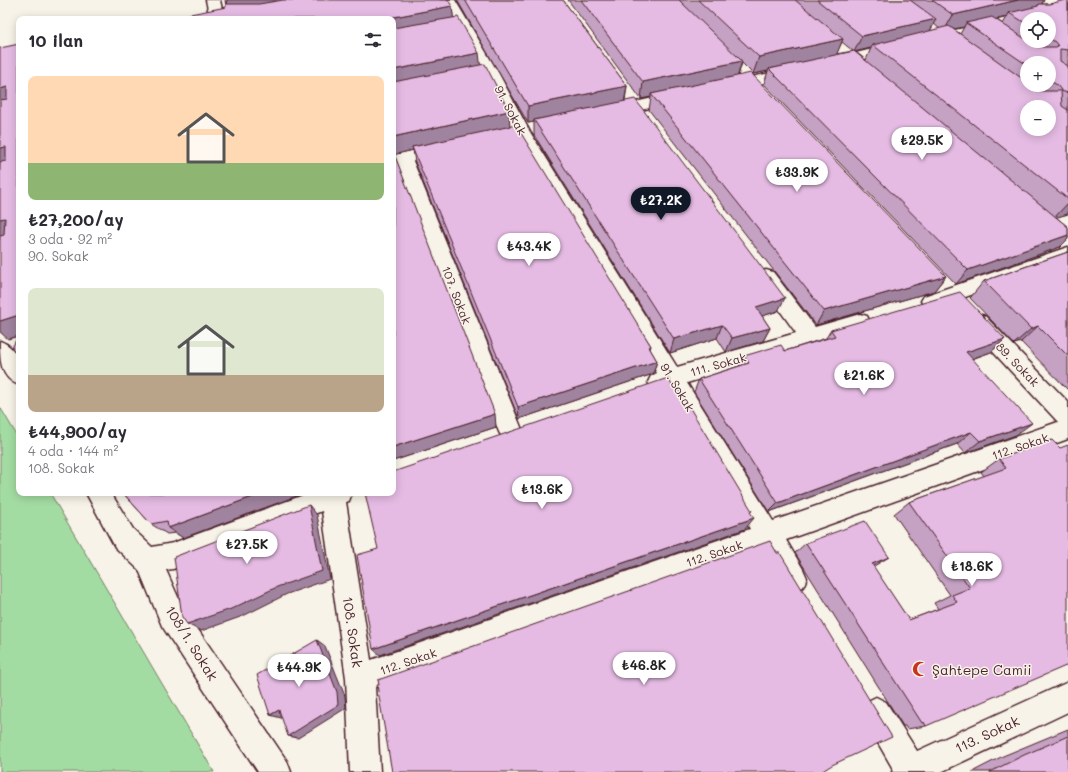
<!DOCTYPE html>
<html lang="tr">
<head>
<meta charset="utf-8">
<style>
	body { margin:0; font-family:Mali,sans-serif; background:#f2f2f3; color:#2b2b33; height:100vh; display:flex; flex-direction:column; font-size:15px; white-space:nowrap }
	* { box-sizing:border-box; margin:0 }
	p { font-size:13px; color:#7c7c81 }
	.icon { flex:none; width:22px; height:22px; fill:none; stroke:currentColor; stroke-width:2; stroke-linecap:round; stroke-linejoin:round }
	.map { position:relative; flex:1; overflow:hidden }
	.details { position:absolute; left:16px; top:16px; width:380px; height:480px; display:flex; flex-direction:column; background:#fff; border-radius:8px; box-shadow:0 2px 10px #0003 }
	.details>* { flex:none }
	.buttons { position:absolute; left:1020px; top:12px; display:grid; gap:8px }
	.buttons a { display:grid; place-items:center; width:36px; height:36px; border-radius:50%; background:#fff; box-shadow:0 2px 10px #0003; font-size:20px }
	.price { position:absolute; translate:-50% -34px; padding:0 9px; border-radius:14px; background:#fff; color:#222; font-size:13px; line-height:26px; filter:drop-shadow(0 1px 2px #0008) }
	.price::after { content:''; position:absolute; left:50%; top:24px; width:12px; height:9px; margin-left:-6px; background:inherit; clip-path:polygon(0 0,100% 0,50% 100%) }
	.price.active { background:#111827; color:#fff }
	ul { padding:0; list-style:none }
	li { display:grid; align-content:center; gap:8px; height:212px; padding:0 12px }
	li span { display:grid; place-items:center; height:124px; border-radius:8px; color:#555 }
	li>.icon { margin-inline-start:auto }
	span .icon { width:72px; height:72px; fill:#fffc; stroke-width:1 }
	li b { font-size:17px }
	h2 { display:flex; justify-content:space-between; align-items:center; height:48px; padding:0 12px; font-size:17px }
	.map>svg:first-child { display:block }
	.green { fill:#a3dca2; stroke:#767e66 }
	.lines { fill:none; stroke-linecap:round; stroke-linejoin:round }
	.minor-casing { stroke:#4a1f2b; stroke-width:3 }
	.minor { fill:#f7f3e8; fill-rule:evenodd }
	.wall { fill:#c5a1c3; stroke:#4a1f2b; fill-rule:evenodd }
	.shaded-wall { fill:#a0839f; stroke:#4a1f2b }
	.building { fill:#e5bbe3; stroke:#4a1f2b; fill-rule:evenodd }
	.labels { text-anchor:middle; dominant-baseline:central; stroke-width:3; stroke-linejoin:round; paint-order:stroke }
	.street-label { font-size:12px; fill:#4a1f2b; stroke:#f7f3e8 }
	.near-street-label { font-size:14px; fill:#4a1f2b; stroke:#f7f3e8 }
	.near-poi-label { font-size:14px; fill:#4a1f2b; stroke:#f7f3e8; text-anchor:start }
</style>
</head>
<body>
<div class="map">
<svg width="1068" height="772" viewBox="0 0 1068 772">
	<rect width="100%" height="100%" fill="#f7f3e8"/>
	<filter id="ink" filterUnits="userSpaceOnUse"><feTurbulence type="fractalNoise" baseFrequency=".025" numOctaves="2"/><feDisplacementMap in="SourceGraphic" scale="8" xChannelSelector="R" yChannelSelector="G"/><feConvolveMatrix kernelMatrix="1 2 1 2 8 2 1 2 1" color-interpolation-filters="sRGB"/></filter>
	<g filter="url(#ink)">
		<!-- green -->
		<polygon class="green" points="0,407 19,439 19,493 50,493 214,772 0,772"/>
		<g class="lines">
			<!-- minor casing -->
			<g class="minor-casing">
				<g id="minor">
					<polygon points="206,0 220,0 224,19 210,19"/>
					<polygon points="441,0 455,0 499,74 530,132 677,367 796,333 756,277 759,272 766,270 773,272 815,327 860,314 867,316 870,322 867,328 687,383 773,521 1058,422 971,328 968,322 971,316 978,314 985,316 1068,402 1068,439 786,540 803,569 807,578 803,587 794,591 785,587 762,549 375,687 380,772 350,772 346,678 322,511 173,569 166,570 182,606 287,761 291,772 258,772 162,626 139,570 115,547 86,493 111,493 133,529 152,547 173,543 309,493 352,493 349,501 346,502 371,660 750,529 667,389 659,391 651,388 648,382 651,376 657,373 514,132 485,74"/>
					<polygon points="1068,4 1068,12 1038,19 1027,19 1027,21 929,44 924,43 922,40 924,37 929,36"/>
					<polygon points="897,43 902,44 904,47 902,50 832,67 827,66 825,63 827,60"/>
					<polygon points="794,68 799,69 801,72 799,75 728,91 723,89 720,86 723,83"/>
					<polygon points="679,92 684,94 687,97 684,100 611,117 605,115 603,112 605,109"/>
					<polygon points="443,144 449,145 451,149 449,153 413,161 523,432 519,439 511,442 503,439 499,432 397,164 393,165 393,155"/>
					<polygon points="1068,247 1068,261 931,309 924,306 921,301 924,296"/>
					<path d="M 0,341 C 21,349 19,367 19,385 C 0,378 0,360 0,341 Z"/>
					<polygon points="1068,682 1068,712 941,772 892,772 893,769 866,722 861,712 866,702 876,697 886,702 917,751"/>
				</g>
			</g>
			<!-- minor -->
			<use href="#minor" class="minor"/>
		</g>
		<!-- wall -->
		<g class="wall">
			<polygon points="457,0 563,0 627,86 625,101 778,311 762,316 770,328 763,341 726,352 717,338 670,353 534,135 534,122 528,123"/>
			<path d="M 568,0 L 1044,0 L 1042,4 L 1050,4 L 1068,0 L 1068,214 L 1056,217 L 1068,227 L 1068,239 L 1060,247 L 956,284 L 764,84 L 768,71 L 753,74 L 742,63 L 738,76 L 946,276 L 934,291 L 816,325 L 649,110 L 651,97 L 641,99 ZM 1007,17 L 1003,24 L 996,19 ZM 1027,19 L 1049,19 L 1049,41 L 1027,41 ZM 934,24 L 940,29 L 930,31 ZM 964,27 L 960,34 L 953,29 ZM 842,42 L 853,51 L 836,54 ZM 871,48 L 866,60 L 856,52 ZM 1027,63 L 1049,63 L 1049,85 L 1027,85 Z"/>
			<polygon points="452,6 453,18 480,65 510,126 651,346 650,349 657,361 653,374 519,419 415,162 413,150 394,154 496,427 393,461 393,19 226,7"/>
			<polygon points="1068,252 1068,390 1021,342 1014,344 970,298 984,281"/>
			<polygon points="831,330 1005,339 991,352 972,359 1016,435 965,453 957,444 769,512 694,392 699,379 739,366 744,356 785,351 826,338"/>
			<polygon points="1060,448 926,726 907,729 905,726 903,726 795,553 806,543 874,566 873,567 909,620 938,609 934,603 950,595 894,514 909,502 984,476 981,472 999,459"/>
			<polygon points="123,493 305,493 183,538 176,533 167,534 151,524"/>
			<polygon points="1068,729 1068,772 972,772 1003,756"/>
		</g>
		<!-- shaded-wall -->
		<g class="shaded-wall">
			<polygon points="228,0 291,0 233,18 226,2"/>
			<polygon points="1018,0 1044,0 1038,10 1039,4 1035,10 1009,13 1007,17 970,25 966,23 964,27 944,31 953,15"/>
			<polygon points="452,6 454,23 393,35 393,19 389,19 389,18"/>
			<polygon points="936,19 928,35 873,45 871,48 854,52 862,36"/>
			<polygon points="843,39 836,56 769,69 768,71 753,74 759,57"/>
			<polygon points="479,53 481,70 393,87 393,70"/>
			<polygon points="742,61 737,78 651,94 651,97 641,99 643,82"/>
			<polygon points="627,86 624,103 534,120 534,122 528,123 528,106"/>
			<polygon points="7,87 19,103 0,109 0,89"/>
			<polygon points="509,111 510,128 412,147 413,150 393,155 393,137"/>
			<polygon points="6,147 19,163 0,168 0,148"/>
			<polygon points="1068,203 1068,214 1054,218"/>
			<polygon points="5,218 19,234 0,240 0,219"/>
			<polygon points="1068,235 1068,239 1060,247 956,284 968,270"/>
			<polygon points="946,276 934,291 816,325 824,311"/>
			<polygon points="785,298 778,311 750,320 756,307"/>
			<polygon points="19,315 19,336 8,339 0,332 0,321"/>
			<polygon points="722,325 717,338 670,353 674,339"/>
			<polygon points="1038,326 1021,342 1014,344 1031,329"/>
			<polygon points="770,328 763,341 726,352 732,338"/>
			<polygon points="1005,339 991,352 953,365 966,352"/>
			<polygon points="657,361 653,374 519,419 518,407"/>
			<polygon points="495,414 496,427 393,461 393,447"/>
			<polygon points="1032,423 1016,435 965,453 980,441"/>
			<polygon points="971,432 957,444 769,512 778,503"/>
			<polygon points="263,493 305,493 183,538 168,528"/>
			<polygon points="309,505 317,515 330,579 287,594 243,616 201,631 187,624"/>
			<polygon points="754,518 745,529 380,655 373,649"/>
			<polygon points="889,557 874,566 857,573 872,564"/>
			<polygon points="317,640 325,646 345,696 346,708 298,738 288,736"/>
			<polygon points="279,710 289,713 281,718 270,715"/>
		</g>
		<!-- building -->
		<g class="building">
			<polygon points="225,0 228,0 226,2 227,4 259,4 283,0 448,0 452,6 389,18 389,19 165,19 226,7"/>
			<polygon points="465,0 563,0 627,86 528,106"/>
			<polygon points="581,0 679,0 742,61 643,82"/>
			<polygon points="698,0 795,0 843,39 759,57"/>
			<polygon points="817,0 910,0 936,19 862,36"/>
			<polygon points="932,0 1018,0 953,15"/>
			<path d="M 1065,0 L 1068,0 L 1068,50 L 1060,49 L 1060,61 L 1068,66 L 1068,93 L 1061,91 L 1062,106 L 1068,110 L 1068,199 L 873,45 L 949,26 L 1027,82 L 1027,85 L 1032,85 L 1040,91 L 1059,91 L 1061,90 L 1057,85 L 1049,80 L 1049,63 L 1027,63 L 1027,65 L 966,23 L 992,17 L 1027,40 L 1027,41 L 1029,41 L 1038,47 L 1056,47 L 1058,46 L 1055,42 L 1049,38 L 1049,19 L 1027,19 L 1027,24 L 1009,13 L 1038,6 L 1039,4 L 1050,4 ZM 1027,107 L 1049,107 L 1049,129 L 1027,129 Z"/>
			<polygon points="458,17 479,53 393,70 393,28"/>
			<polygon points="19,44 19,315 0,321 0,236 4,235 5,218 0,219 0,162 6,161 6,147 0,148 0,100 7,99 7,87 0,89 0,48"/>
			<polygon points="854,51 1068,227 1068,235 968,270 769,69"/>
			<polygon points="485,64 509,111 393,137 393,82"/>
			<polygon points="751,73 946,276 824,311 651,94"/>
			<polygon points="635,99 785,298 756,307 770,328 732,338 722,325 674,339 534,120"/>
			<polygon points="516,125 651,346 649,347 657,361 518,407 412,147"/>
			<polygon points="393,151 495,414 393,447"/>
			<polygon points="1068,252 1068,356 1038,326 1031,329 984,281"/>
			<polygon points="960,292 1005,339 966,352 1032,423 980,441 971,432 778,503 699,379 749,363 744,356 781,345 785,351 835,336 831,330"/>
			<polygon points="19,334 19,357 12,348"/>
			<polygon points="668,378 673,387 676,385 752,511 750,512 754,518 373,649 357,555 378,549 365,493 393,493 393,472"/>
			<polygon points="1052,440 1060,448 1068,445 1068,665 926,726 924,722 922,723 806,543 865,521 889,557 872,564 909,620 957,602 952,595 970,588 909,502 1006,468 999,459"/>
			<polygon points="123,493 263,493 168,528 167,521 151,524"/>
			<polygon points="309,505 322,571 277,587 231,609 187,624 182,617 174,557"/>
			<polygon points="770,541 777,553 780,553 892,737 832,765 821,772 392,772 377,685 379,685 378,680"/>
			<polygon points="317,640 337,692 338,705 288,736 279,710 270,715 257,675"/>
			<polygon points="1068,736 1068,772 990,772 1024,755"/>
		</g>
	</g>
	<!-- icons -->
	<defs>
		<g id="mosque-bare" transform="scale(1.2)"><path d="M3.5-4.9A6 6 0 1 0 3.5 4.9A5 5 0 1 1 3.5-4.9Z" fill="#c8321e" stroke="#f7f3e8" stroke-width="2.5" paint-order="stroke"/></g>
	</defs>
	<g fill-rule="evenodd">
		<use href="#mosque-bare" x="920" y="669"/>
	</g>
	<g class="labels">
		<!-- street labels -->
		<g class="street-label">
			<text transform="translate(511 110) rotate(62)">91. Sokak</text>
			<text transform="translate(457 295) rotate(69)">107. Sokak</text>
			<text transform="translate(718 364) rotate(-16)">111. Sokak</text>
			<text transform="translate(1018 364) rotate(46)">89. Sokak</text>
			<text transform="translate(678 387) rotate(59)">91. Sokak</text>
			<text transform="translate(1020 446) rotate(-19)">112. Sokak</text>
			<text transform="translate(714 553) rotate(-19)">112. Sokak</text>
			<text transform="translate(408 661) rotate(-19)">112. Sokak</text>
		</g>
		<!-- near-street labels -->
		<g class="near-street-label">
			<text transform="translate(353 632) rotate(82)">108. Sokak</text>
			<text transform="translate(192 643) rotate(58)">108/1. Sokak</text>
			<text transform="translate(987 734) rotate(-25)">113. Sokak</text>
		</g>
		<!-- near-poi labels -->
		<g class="near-poi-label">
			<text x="932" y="669">Şahtepe Camii</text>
		</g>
	</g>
</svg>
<div class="buttons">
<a><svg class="icon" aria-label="locate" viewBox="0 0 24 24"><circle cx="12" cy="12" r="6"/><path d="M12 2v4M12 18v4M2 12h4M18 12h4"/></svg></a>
<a>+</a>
<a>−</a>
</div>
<b class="price" style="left:922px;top:161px">₺29.5K</b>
<b class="price" style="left:797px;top:193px">₺33.9K</b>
<b class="price active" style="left:661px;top:221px">₺27.2K</b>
<b class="price" style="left:529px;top:267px">₺43.4K</b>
<b class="price" style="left:864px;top:396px">₺21.6K</b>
<b class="price" style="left:542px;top:510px">₺13.6K</b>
<b class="price" style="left:247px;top:565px">₺27.5K</b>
<b class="price" style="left:972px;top:587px">₺18.6K</b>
<b class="price" style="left:644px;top:686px">₺46.8K</b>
<b class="price" style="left:299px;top:688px">₺44.9K</b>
<section class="details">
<h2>10 ilan<svg class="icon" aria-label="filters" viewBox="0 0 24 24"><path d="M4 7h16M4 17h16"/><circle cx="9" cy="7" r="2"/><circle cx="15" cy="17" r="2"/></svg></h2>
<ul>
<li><span style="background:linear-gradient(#ffd9b3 70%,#8fb573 0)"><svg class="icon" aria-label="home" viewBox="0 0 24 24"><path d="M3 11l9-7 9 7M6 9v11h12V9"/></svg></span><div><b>₺27,200/ay</b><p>3 oda · 92 m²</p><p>90. Sokak</p></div></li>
<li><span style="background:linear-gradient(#dfe7d0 70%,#b9a48a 0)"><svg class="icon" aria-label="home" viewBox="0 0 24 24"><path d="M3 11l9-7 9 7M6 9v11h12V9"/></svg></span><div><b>₺44,900/ay</b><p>4 oda · 144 m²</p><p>108. Sokak</p></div></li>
</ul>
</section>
</div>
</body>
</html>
